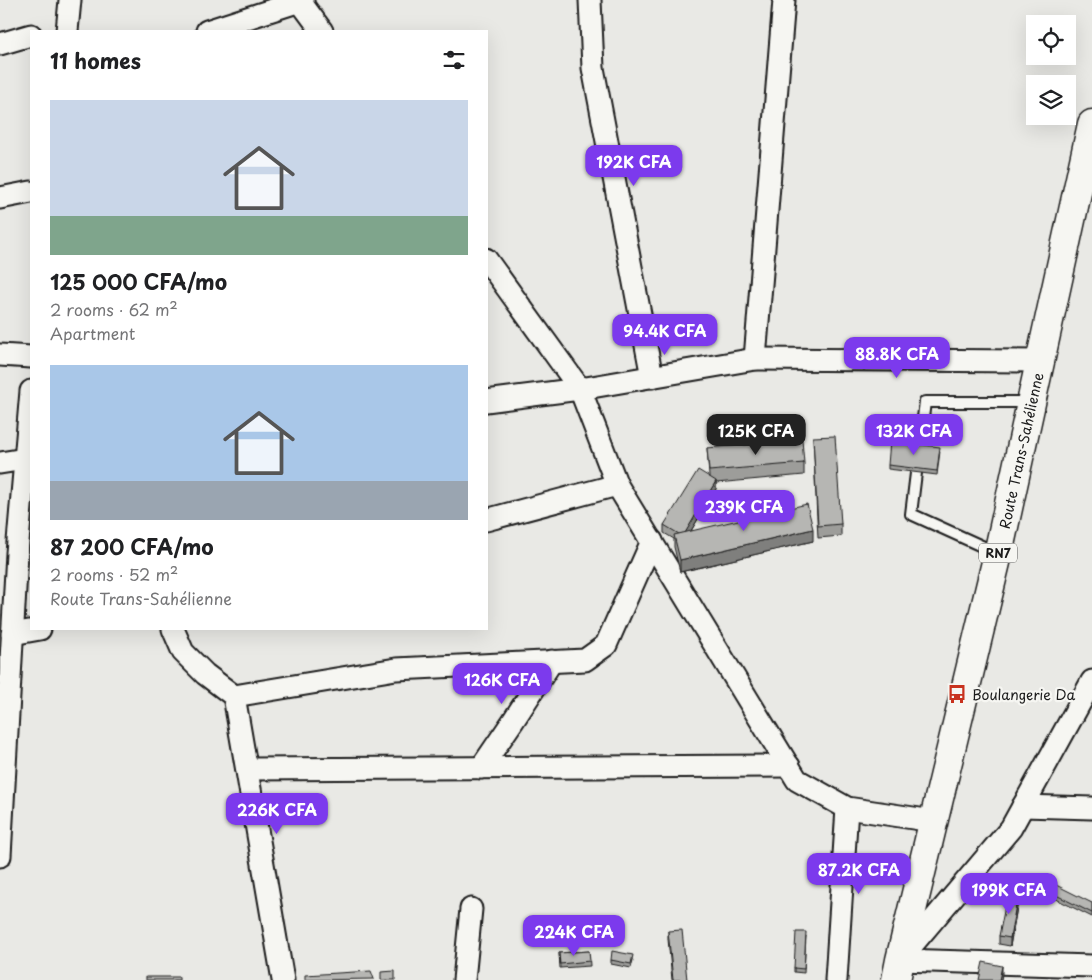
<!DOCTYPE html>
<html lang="en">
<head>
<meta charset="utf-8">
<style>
	body { margin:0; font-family:"Playpen Sans",sans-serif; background:#f6f6f6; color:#202124; height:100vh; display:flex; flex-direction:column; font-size:19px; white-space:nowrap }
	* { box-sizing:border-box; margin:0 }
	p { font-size:16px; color:#757577 }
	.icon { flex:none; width:28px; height:28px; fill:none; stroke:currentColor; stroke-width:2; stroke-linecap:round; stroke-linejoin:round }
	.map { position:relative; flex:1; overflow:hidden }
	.drawer { position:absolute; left:30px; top:30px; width:458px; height:600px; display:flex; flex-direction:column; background:#fff; border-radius:0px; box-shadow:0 5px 20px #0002 }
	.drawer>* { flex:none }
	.controls { position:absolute; left:1026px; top:15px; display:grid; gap:10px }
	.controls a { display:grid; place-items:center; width:50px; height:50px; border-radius:0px; background:#fff; box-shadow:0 5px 20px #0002; font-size:25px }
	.price { position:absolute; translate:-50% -42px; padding:0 11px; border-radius:10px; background:#7c3aed; color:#fff; font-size:16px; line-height:32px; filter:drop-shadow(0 1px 2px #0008) }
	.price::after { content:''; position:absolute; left:50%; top:30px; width:15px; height:11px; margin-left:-8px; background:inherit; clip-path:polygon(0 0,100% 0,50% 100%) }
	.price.active { background:#222; color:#fff }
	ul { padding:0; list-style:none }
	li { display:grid; align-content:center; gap:10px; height:265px; padding:0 20px }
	li span { display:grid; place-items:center; height:155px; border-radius:0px; color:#555 }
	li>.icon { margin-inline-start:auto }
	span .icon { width:90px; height:90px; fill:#fffc; stroke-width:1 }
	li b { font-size:21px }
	h2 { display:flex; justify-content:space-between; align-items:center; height:60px; padding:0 20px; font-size:21px }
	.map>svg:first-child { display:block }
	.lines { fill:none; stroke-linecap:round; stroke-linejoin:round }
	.service-casing { stroke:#1c1c1c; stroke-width:14 }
	.minor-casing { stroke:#1c1c1c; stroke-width:25 }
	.trunk-casing { stroke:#1c1c1c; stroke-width:31 }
	.service { stroke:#f6f6f2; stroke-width:10 }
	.minor { stroke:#f6f6f2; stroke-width:21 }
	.trunk { stroke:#f6f6f2; stroke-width:28 }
	.wall { fill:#9d9d9a; stroke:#1c1c1c }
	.shaded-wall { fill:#7f7f7d; stroke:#1c1c1c }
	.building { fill:#b6b6b3; stroke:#1c1c1c }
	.labels { text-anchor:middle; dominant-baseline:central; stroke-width:4.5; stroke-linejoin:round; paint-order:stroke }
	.shield { fill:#f6f6f2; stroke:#5d5d5c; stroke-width:1 }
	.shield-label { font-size:12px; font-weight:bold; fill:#1c1c1c }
	.street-label { font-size:14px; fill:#1c1c1c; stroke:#f6f6f2 }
	.poi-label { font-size:14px; fill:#1c1c1c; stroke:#f6f6f2; text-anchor:start }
</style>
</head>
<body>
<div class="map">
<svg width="1092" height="980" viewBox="0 0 1092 980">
	<rect width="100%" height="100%" fill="#e9e9e5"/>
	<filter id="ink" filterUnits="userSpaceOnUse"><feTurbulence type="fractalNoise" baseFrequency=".02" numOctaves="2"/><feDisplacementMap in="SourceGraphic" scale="10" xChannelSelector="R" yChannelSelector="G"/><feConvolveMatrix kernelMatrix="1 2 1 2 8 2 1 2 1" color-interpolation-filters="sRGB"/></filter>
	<g filter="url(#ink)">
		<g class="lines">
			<!-- service casing -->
			<g class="service-casing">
				<g id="service">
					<polyline points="919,449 925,402 1030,402"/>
					<polyline points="916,473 911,514 997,553"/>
				</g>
			</g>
			<!-- minor casing -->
			<g class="minor-casing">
				<g id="minor">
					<polyline points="299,0 322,31"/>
					<polyline points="590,0 593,68 652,377"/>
					<polyline points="67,31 70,0"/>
					<polyline points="207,31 303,0"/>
					<polyline points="0,44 31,35"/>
					<polyline points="0,198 31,192"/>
					<polyline points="486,259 580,389 617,485 797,780 847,808 933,821"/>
					<polyline points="0,355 31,357"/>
					<polyline points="755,359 784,0"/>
					<polyline points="486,401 580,389 755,359 1039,361"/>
					<polyline points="0,463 31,458"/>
					<polyline points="486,520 617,485"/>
					<polyline points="173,629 183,652 205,674 234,696 283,980"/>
					<polyline points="12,634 40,629"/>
					<polyline points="234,696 396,669 585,660 606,645 652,541"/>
					<polyline points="481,768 513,721 552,661"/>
					<polyline points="247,769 789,766"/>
					<polyline points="1023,806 1092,808"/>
					<polyline points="0,856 17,553 31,391"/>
					<polyline points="902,957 1011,828 1092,681"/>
					<polyline points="900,960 1092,966"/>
					<polyline points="464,980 471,909"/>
					<polyline points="836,980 847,808"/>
				</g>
			</g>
			<!-- trunk casing -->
			<g class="trunk-casing">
				<g id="trunk">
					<path id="s1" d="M 896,980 L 900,960 L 998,554 L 1092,124"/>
				</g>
			</g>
			<!-- service -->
			<use href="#service" class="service"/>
			<!-- minor -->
			<use href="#minor" class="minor"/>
			<!-- trunk -->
			<use href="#trunk" class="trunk"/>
		</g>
		<!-- wall -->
		<g class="wall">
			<polygon points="813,437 841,524 841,536 818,538"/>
			<polygon points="707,448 804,463 804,475 716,483 716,489 691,531 813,541 680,572 674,547 674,539 664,533 664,525 709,476"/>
			<polygon points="940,451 937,475 888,469 888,465"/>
			<polygon points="1046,890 1092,903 1092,917 1046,894"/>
			<polygon points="1018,902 1010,946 999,944 999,936"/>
			<polygon points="668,931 687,980 672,980 668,939"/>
			<polygon points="806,936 804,973 794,972 794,968"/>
			<polygon points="589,951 590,966 560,968 559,953"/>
			<polygon points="611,960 633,960 631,968 611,964"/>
		</g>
		<!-- shaded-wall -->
		<g class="shaded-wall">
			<polygon points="716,481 716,489 683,544 683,536"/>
			<polygon points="813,529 813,541 680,572 680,560"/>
			<polygon points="1018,893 1018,902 1010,946 1010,938"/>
			<polygon points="1002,966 1002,974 1001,980 999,980"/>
		</g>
		<!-- building -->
		<g class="building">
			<polygon points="835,436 841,524 818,526 813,437"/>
			<polygon points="802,440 804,463 709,471 707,448"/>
			<polygon points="890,441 940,447 937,471 888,465"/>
			<polygon points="698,470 716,481 685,533 679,534 664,525"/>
			<polygon points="807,504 813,529 680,560 674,535"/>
			<polygon points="1050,882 1092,903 1092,913 1046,890"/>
			<polygon points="1008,891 1018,893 1010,938 999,936"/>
			<polygon points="682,930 687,980 673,980 668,931"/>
			<polygon points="796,932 806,932 804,969 794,968"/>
			<polygon points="589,951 590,961 560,964 559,953"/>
			<polygon points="612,951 633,955 631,964 611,960"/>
			<polygon points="983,962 1002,966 999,980 979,980"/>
			<polygon points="371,971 374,979 305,980 305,975"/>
			<polygon points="395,971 395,980 381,980 381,972"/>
			<rect x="146" y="977" width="33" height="3"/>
		</g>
	</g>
	<!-- icons -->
	<defs>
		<g id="bus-bare" transform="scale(1.5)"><path d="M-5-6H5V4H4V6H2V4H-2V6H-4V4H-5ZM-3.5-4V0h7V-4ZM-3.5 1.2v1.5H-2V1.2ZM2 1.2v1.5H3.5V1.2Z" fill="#c8321e" stroke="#f6f6f2" stroke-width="2.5" paint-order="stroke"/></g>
	</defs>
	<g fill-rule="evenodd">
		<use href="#bus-bare" x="957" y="694"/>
	</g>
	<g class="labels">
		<!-- shield labels -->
		<rect class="shield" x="979" y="543.5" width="38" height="19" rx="4"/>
		<g class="shield-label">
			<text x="998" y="553">RN7</text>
		</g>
		<!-- street labels -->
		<g class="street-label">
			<text stroke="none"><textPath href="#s1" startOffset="544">Route Trans-Sahélienne</textPath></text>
		</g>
		<!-- poi labels -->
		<g class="poi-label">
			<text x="972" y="694">Boulangerie Da</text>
		</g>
	</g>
</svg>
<div class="controls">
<a><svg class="icon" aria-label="locate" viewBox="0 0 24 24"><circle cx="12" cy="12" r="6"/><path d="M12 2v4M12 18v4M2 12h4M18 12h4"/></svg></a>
<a><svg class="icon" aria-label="layers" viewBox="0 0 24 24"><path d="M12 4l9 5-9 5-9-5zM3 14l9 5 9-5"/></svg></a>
</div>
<b class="price" style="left:634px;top:187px">192K CFA</b>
<b class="price" style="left:665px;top:356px">94.4K CFA</b>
<b class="price" style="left:897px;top:379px">88.8K CFA</b>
<b class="price active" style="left:756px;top:456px">125K CFA</b>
<b class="price" style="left:914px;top:456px">132K CFA</b>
<b class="price" style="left:744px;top:532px">239K CFA</b>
<b class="price" style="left:502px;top:705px">126K CFA</b>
<b class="price" style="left:277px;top:835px">226K CFA</b>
<b class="price" style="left:859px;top:895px">87.2K CFA</b>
<b class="price" style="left:1009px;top:915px">199K CFA</b>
<b class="price" style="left:574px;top:957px">224K CFA</b>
<section class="drawer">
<h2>11 homes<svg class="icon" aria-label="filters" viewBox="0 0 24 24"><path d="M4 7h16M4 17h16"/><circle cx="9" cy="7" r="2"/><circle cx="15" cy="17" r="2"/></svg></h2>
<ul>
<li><span style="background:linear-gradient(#c9d6e8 75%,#7fa58c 0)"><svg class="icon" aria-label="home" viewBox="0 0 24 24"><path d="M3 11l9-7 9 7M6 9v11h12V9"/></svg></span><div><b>125 000 CFA/mo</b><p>2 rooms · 62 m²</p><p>Apartment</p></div></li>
<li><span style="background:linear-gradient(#a9c7e8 75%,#9aa5b1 0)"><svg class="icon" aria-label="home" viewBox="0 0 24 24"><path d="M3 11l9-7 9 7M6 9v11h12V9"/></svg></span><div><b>87 200 CFA/mo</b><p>2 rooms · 52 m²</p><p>Route Trans-Sahélienne</p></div></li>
</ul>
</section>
</div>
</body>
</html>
